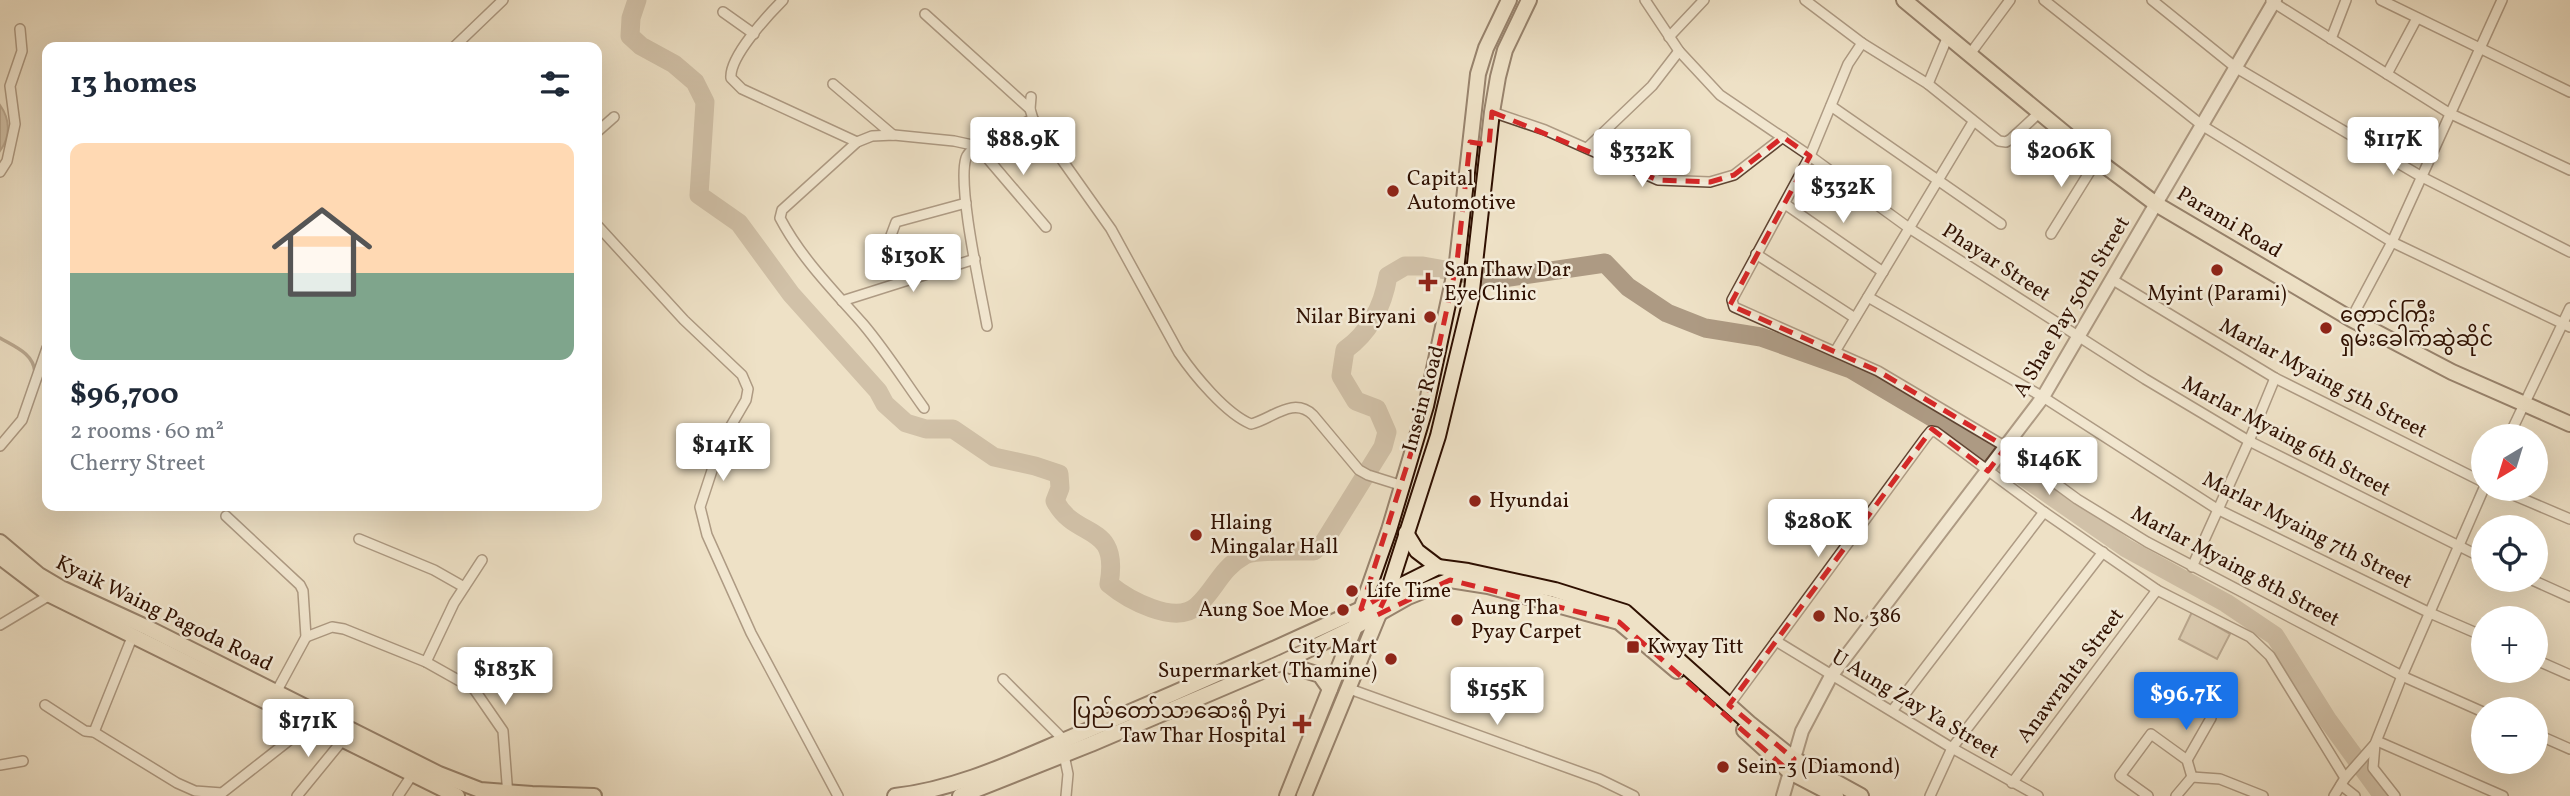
<!DOCTYPE html>
<html lang="en">
<head>
<meta charset="utf-8">
<style>
	body { margin:0; font-family:Vollkorn,"Noto Sans Myanmar",serif; background:#f6f6f7; color:#1f2937; height:100vh; display:flex; flex-direction:column; font-size:26px; white-space:nowrap }
	* { box-sizing:border-box; margin:0 }
	p { font-size:23px; color:#747a83 }
	.icon { flex:none; width:38px; height:38px; fill:none; stroke:currentColor; stroke-width:2; stroke-linecap:round; stroke-linejoin:round }
	.map { position:relative; flex:1; overflow:hidden }
	.sheet { position:absolute; left:42px; top:42px; width:560px; height:469px; display:flex; flex-direction:column; background:#fff; border-radius:14px; box-shadow:0 7px 28px #0002 }
	.sheet>* { flex:none }
	.needle { width:46px; rotate:218deg }
	.controls { position:absolute; left:2471px; top:424px; display:grid; gap:14px }
	.controls a { display:grid; place-items:center; width:77px; height:77px; border-radius:50%; background:#fff; box-shadow:0 7px 28px #0002; font-size:35px }
	.price { position:absolute; translate:-50% -60px; padding:0 16px; border-radius:7px; background:#fff; color:#222; font-size:23px; line-height:46px; filter:drop-shadow(0 2px 4px #0008) }
	.price::after { content:''; position:absolute; left:50%; top:42px; width:21px; height:16px; margin-left:-10px; background:inherit; clip-path:polygon(0 0,100% 0,50% 100%) }
	.price.on { background:#1a73e8; color:#fff }
	ul { padding:0; list-style:none }
	li { display:grid; align-content:center; gap:14px; height:371px; padding:0 28px }
	li+li { border-top:2px solid #e0e1e3 }
	li span { display:grid; place-items:center; height:217px; border-radius:14px; color:#555 }
	li>.icon { margin-inline-start:auto }
	span .icon { width:126px; height:126px; fill:#fffc; stroke-width:1 }
	li b { font-size:30px }
	h2 { display:flex; justify-content:space-between; align-items:center; height:84px; padding:0 28px; font-size:30px }
	.map>svg:first-child { display:block }
	.green { fill:#cebda5; stroke:#7e6653; stroke-width:2 }
	.water { fill:#ad9a83; stroke:#7b634f; stroke-width:2 }
	.lines { fill:none; stroke-linecap:round; stroke-linejoin:round }
	.stream { stroke:#7b634f; stroke-width:3.5 }
	.river { stroke:#ad9a83; stroke-width:19 }
	.minor-casing { stroke:#5f4432; stroke-width:12 }
	.tertiary-casing { stroke:#5f4432; stroke-width:16 }
	.primary-casing { stroke:#2f1001; stroke-width:18 }
	.minor { stroke:#f4ecda; stroke-width:9 }
	.tertiary { stroke:#f4ecda; stroke-width:12 }
	.primary { stroke:#eee1c6; stroke-width:14 }
	.marked { fill:none; stroke:#d62828; stroke-width:5; stroke-dasharray:14 9; stroke-linejoin:round }
	.poi-dot { fill:#8f2418; stroke:#f4ecda; stroke-width:2.5 }
	.labels { text-anchor:middle; dominant-baseline:central; stroke-width:5; stroke-linejoin:round; paint-order:stroke }
	.poi-label { font-size:21px; fill:#2f1001; stroke:#f4ecda; text-anchor:start }
	.street-label { font-size:21px; fill:#2f1001; stroke:#f4ecda }
</style>
</head>
<body>
<div class="map">
<svg width="2570" height="796" viewBox="0 0 2570 796">
	<rect width="100%" height="100%" fill="#eee1c6"/>
	<filter id="stains"><feTurbulence type="fractalNoise" baseFrequency=".00286" numOctaves="4"/><feColorMatrix values="0 0 0 0 .2 0 0 0 0 .09 0 0 0 0 .02 0 0 0 .5 -.17"/></filter>
	<radialGradient id="worn" r=".72"><stop offset=".6" stop-color="#630" stop-opacity="0"/><stop offset="1" stop-color="#630" stop-opacity=".3"/></radialGradient>
	<!-- green -->
	<polygon class="green" points="2192,612 2230,634 2217,659 2179,639"/>
	<!-- water -->
	<path class="water" d="M 0,105 C 10,119 11,136 0,151 Z"/>
	<g class="lines">
		<!-- stream -->
		<path class="stream" d="M 0,338 C 15,347 33,353 35,372"/>
		<!-- river -->
		<path class="river" d="M 637,0 L 631,18 L 630,36 L 641,46 L 674,64 L 695,82 L 705,102 L 699,195 L 739,223 L 791,294 L 878,391 L 885,404 L 906,423 L 926,429 L 953,429 L 994,457 L 1035,466 L 1059,474 L 1060,488 L 1055,501 C 1076,541 1120,521 1109,584 C 1127,599 1175,626 1197,606 C 1216,589 1220,569 1245,555 C 1255,550 1300,551 1314,551 L 1324,542 L 1383,447 L 1387,432 L 1377,409 L 1356,401 L 1341,376 L 1345,350 C 1370,332 1383,306 1388,276 L 1405,266 L 1423,266 L 1496,279 L 1605,263 L 1628,287 L 1667,313 L 1705,328 L 1761,337 L 1851,369 L 1974,442 L 2126,548 L 2226,603 L 2275,636 L 2327,719 L 2383,796"/>
		<!-- minor casing -->
		<g class="minor-casing">
			<g id="minor">
				<path d="M 783,0 C 768,15 729,57 731,78 L 742,89 L 857,142"/>
				<polyline points="1645,0 1679,51 1720,95 1810,156 1909,228 2145,379 2249,441 2483,558"/>
				<polyline points="1805,0 1862,43 1928,84 1999,141 2006,142 2011,139 2040,112"/>
				<polyline points="2044,0 2203,126 2392,242 2570,327"/>
				<polyline points="2152,0 2235,67 2422,177 2570,252"/>
				<polyline points="2381,0 2570,92"/>
				<polyline points="2271,1 2449,113 2570,170"/>
				<polyline points="723,12 754,34"/>
				<polyline points="925,14 1030,109"/>
				<polyline points="1669,37 1704,0"/>
				<polyline points="2331,39 2346,0"/>
				<polyline points="1862,43 1848,64 1810,156 1732,300 1734,307 1878,371 2006,447 2077,499 2147,542 2402,676 2483,712"/>
				<polyline points="454,47 503,0"/>
				<polyline points="1970,54 2010,0"/>
				<polyline points="2387,74 2417,18"/>
				<polyline points="833,84 893,135"/>
				<polyline points="1928,84 1948,36"/>
				<path d="M 1031,97 L 1030,109 L 1033,119 L 1111,229 L 1179,353 C 1194,375 1226,414 1251,424 C 1272,419 1293,396 1313,415 L 1359,470 L 1368,475 L 1403,486"/>
				<polyline points="1831,106 2001,224"/>
				<polyline points="1492,112 1545,130 1658,180 1710,182 1734,175 1783,137"/>
				<polyline points="597,132 614,117"/>
				<polyline points="1587,148 1652,86 1679,51"/>
				<polyline points="0,172 7,161 15,124 10,86 22,51 20,29"/>
				<polyline points="1785,204 1883,272"/>
				<polyline points="597,225 684,320 742,375 748,389 746,400 721,443 700,507 707,535 751,633 838,796"/>
				<polyline points="2051,234 2097,160"/>
				<polyline points="893,247 890,238 896,222 966,203"/>
				<polyline points="1756,254 1855,318"/>
				<polyline points="2113,280 2275,378 2483,482"/>
				<polyline points="1868,297 2043,397 2217,509 2430,613 2483,636"/>
				<polyline points="842,301 975,259"/>
				<polyline points="2351,319 2392,242 2502,0"/>
				<path d="M 987,326 C 981,292 957,186 966,158 C 968,152 972,150 977,146 L 1033,119"/>
				<polyline points="1836,350 1973,122"/>
				<path d="M 924,408 C 904,380 885,350 863,324 C 833,290 801,258 780,218 L 782,210 L 857,142 L 872,136 L 894,135 L 954,141 L 977,146 L 1046,227"/>
				<polyline points="2509,436 2570,308"/>
				<polyline points="0,446 22,420 47,348"/>
				<polyline points="2497,488 2570,519"/>
				<polyline points="226,516 300,585 303,591 306,637 274,696"/>
				<polyline points="359,539 434,570 464,587"/>
				<polyline points="2192,567 2249,441 2275,378"/>
				<polyline points="2530,579 2570,597"/>
				<polyline points="0,625 50,595"/>
				<polyline points="306,637 332,627 344,629 426,662 474,689 503,731 508,796"/>
				<polyline points="1776,641 1952,748 2038,796"/>
				<polyline points="2536,660 2570,675"/>
				<polyline points="426,662 454,603 482,560"/>
				<polyline points="1003,679 1064,740"/>
				<polyline points="1347,688 1599,779 1634,796"/>
				<polyline points="45,705 85,731 94,732 177,783 195,791 222,793 310,724"/>
				<polyline points="1729,705 1926,437 1931,431 1936,432 2044,512 2157,590 2250,637 2270,656 2345,778"/>
				<polyline points="1892,711 2044,512"/>
				<polyline points="94,732 133,635"/>
				<polyline points="2536,734 2570,749"/>
				<polyline points="2377,741 2503,796"/>
				<polyline points="2375,744 2373,768 2395,796"/>
				<polyline points="1064,755 1068,774 1066,796"/>
				<polyline points="2187,760 2211,718"/>
				<polyline points="0,765 23,761"/>
				<polyline points="2192,777 2220,779 2263,796"/>
				<polyline points="2012,783 2157,590"/>
				<polyline points="2341,785 2355,796"/>
				<polyline points="297,796 342,741"/>
				<polyline points="398,796 412,775"/>
				<polyline points="1930,796 1952,748 2103,552"/>
				<polyline points="2148,796 2120,776 2151,734 2187,760 2192,777"/>
				<polyline points="2176,796 2192,777"/>
				<polyline points="2334,796 2345,778 2375,744 2402,676 2484,488"/>
			</g>
		</g>
		<!-- tertiary casing -->
		<g class="tertiary-casing">
			<polyline id="tertiary" points="1783,796 1802,731 1831,676 2043,397 2275,0"/>
		</g>
		<!-- primary casing -->
		<g class="primary-casing">
			<g id="primary">
				<polyline points="1904,0 2097,160 2156,204 2351,319 2452,372 2570,424"/>
				<polyline points="1406,533 1417,551 1438,567"/>
				<polyline points="0,542 39,575 61,588 148,628 439,774 480,790 532,794 594,796"/>
				<polyline points="0,557 50,595 457,796"/>
				<polyline points="1281,663 1320,675 1330,689"/>
				<polyline points="1744,730 1790,772 1836,796"/>
				<path d="M 895,796 C 958,789 1015,761 1072,737 C 1169,696 1266,653 1361,609 L 1388,592 L 1438,567 L 1468,571 L 1555,590 L 1625,612 L 1749,723 L 1794,759 L 1861,796"/>
				<polyline points="960,796 1091,744 1281,663 1355,627 1408,597 1450,580 1488,586 1619,622 1677,671"/>
				<polyline points="1287,796 1355,627 1389,530 1426,406 1457,262 1478,74 1486,48 1509,0"/>
				<polyline points="1304,796 1388,592 1438,436 1471,299 1492,112 1498,77 1505,50 1529,0"/>
			</g>
		</g>
		<!-- minor -->
		<use href="#minor" class="minor"/>
		<!-- tertiary -->
		<use href="#tertiary" class="tertiary"/>
		<!-- primary -->
		<use href="#primary" class="primary"/>
	</g>
	<!-- marked area -->
	<path d="M0 0H2570V796H0ZM 1492,112 L 1658,180 L 1710,182 L 1734,175 L 1783,137 L 1810,156 L 1730,305 L 1878,371 L 2006,447 L 1988,471 L 1932,429 L 1729,705 L 1794,759 L 1790,772 L 1619,622 L 1450,580 L 1377,615 L 1388,592 L 1361,609 L 1426,406 L 1457,262 L 1470,142 L 1489,145 Z" fill="#eee1c6" fill-opacity=".55" fill-rule="evenodd"/>
	<path class="marked" d="M 1492,112 L 1658,180 L 1710,182 L 1734,175 L 1783,137 L 1810,156 L 1730,305 L 1878,371 L 2006,447 L 1988,471 L 1932,429 L 1729,705 L 1794,759 L 1790,772 L 1619,622 L 1450,580 L 1377,615 L 1388,592 L 1361,609 L 1426,406 L 1457,262 L 1470,142 L 1489,145 Z"/>
	<!-- markers -->
	<g class="poi-dot">
		<circle cx="1393" cy="191" r="7"/>
		<circle cx="2217" cy="270" r="7"/>
		<path d="M1424.5 271.5h7v7h7v7h-7v7h-7v-7h-7v-7h7z"/>
		<circle cx="1430" cy="317" r="7"/>
		<circle cx="2326" cy="328" r="7"/>
		<circle cx="1475" cy="501" r="7"/>
		<circle cx="1196" cy="535" r="7"/>
		<circle cx="1352" cy="591" r="7"/>
		<circle cx="1343" cy="610" r="7"/>
		<circle cx="1819" cy="616" r="7"/>
		<circle cx="1457" cy="620" r="7"/>
		<rect x="1626" y="640" width="14" height="14" rx="3.5"/>
		<circle cx="1391" cy="659" r="7"/>
		<path d="M1298.5 713.5h7v7h7v7h-7v7h-7v-7h-7v-7h7z"/>
		<circle cx="1723" cy="767" r="7"/>
	</g>
	<g class="labels">
		<!-- poi labels -->
		<g class="poi-label">
			<text x="1407" y="179">Capital<tspan x="1407" dy="24">Automotive</tspan></text>
			<text x="1444" y="270">San Thaw Dar<tspan x="1444" dy="24">Eye Clinic</tspan></text>
			<text x="2217" y="294" text-anchor="middle">Myint (Parami)</text>
			<text x="2340" y="316">တောင်ကြီး<tspan x="2340" dy="24">ရှမ်းခေါက်ဆွဲဆိုင်</tspan></text>
			<text x="1416" y="317" text-anchor="end">Nilar Biryani</text>
			<text x="1489" y="501">Hyundai</text>
			<text x="1210" y="523">Hlaing<tspan x="1210" dy="24">Mingalar Hall</tspan></text>
			<text x="1366" y="591">Life Time</text>
			<text x="1471" y="608">Aung Tha<tspan x="1471" dy="24">Pyay Carpet</tspan></text>
			<text x="1329" y="610" text-anchor="end">Aung Soe Moe</text>
			<text x="1833" y="616">No. 386</text>
			<text x="1377" y="647" text-anchor="end">City Mart<tspan x="1377" dy="24">Supermarket (Thamine)</tspan></text>
			<text x="1647" y="647">Kwyay Titt</text>
			<text x="1286" y="712" text-anchor="end">ပြည်တော်သာဆေးရုံ Pyi<tspan x="1286" dy="24">Taw Thar Hospital</tspan></text>
			<text x="1737" y="767">Sein-3 (Diamond)</text>
		</g>
		<!-- street labels -->
		<g class="street-label">
			<text transform="translate(2229 223) rotate(31)">Parami Road</text>
			<text transform="translate(1996 263) rotate(33)">Phayar Street</text>
			<text transform="translate(2072 307) rotate(-59)">A Shae Pay 50th Street</text>
			<text transform="translate(2323 379) rotate(28)">Marlar Myaing 5th Street</text>
			<text transform="translate(1424 399) rotate(-75)">Insein Road</text>
			<text transform="translate(2286 437) rotate(28)">Marlar Myaing 6th Street</text>
			<text transform="translate(2307 531) rotate(27)">Marlar Myaing 7th Street</text>
			<text transform="translate(2235 567) rotate(28)">Marlar Myaing 8th Street</text>
			<text transform="translate(164 614) rotate(26)">Kyaik Waing Pagoda Road</text>
			<text transform="translate(2071 676) rotate(-53)">Anawrahta Street</text>
			<text transform="translate(1915 705) rotate(31)">U Aung Zay Ya Street</text>
		</g>
	</g>
	<rect width="100%" height="100%" filter="url(#stains)"/>
	<rect width="100%" height="100%" fill="url(#worn)"/>
</svg>
<div class="controls">
<a><svg class="needle" viewBox="-14 -14 28 28"><path d="M0-13l5 13h-10z" fill="#e53935"/><path d="M0 13l5-13h-10z" fill="#747a83"/></svg></a>
<a><svg class="icon" aria-label="locate" viewBox="0 0 24 24"><circle cx="12" cy="12" r="6"/><path d="M12 2v4M12 18v4M2 12h4M18 12h4"/></svg></a>
<a>+</a>
<a>−</a>
</div>
<b class="price" style="left:1023px;top:177px">$88.9K</b>
<b class="price" style="left:2393px;top:177px">$117K</b>
<b class="price" style="left:1642px;top:189px">$332K</b>
<b class="price" style="left:2061px;top:189px">$206K</b>
<b class="price" style="left:1843px;top:225px">$332K</b>
<b class="price" style="left:913px;top:294px">$130K</b>
<b class="price" style="left:723px;top:483px">$141K</b>
<b class="price" style="left:2049px;top:497px">$146K</b>
<b class="price" style="left:1818px;top:559px">$280K</b>
<b class="price" style="left:505px;top:707px">$183K</b>
<b class="price" style="left:1497px;top:727px">$155K</b>
<b class="price on" style="left:2186px;top:732px">$96.7K</b>
<b class="price" style="left:308px;top:759px">$171K</b>
<section class="sheet">
<h2>13 homes<svg class="icon" aria-label="filters" viewBox="0 0 24 24"><path d="M4 7h16M4 17h16"/><circle cx="9" cy="7" r="2"/><circle cx="15" cy="17" r="2"/></svg></h2>
<ul>
<li><span style="background:linear-gradient(#ffd9b3 60%,#7fa58c 0)"><svg class="icon" aria-label="home" viewBox="0 0 24 24"><path d="M3 11l9-7 9 7M6 9v11h12V9"/></svg></span><div><b>$96,700</b><p>2 rooms · 60 m²</p><p>Cherry Street</p></div></li>
</ul>
</section>
</div>
</body>
</html>
